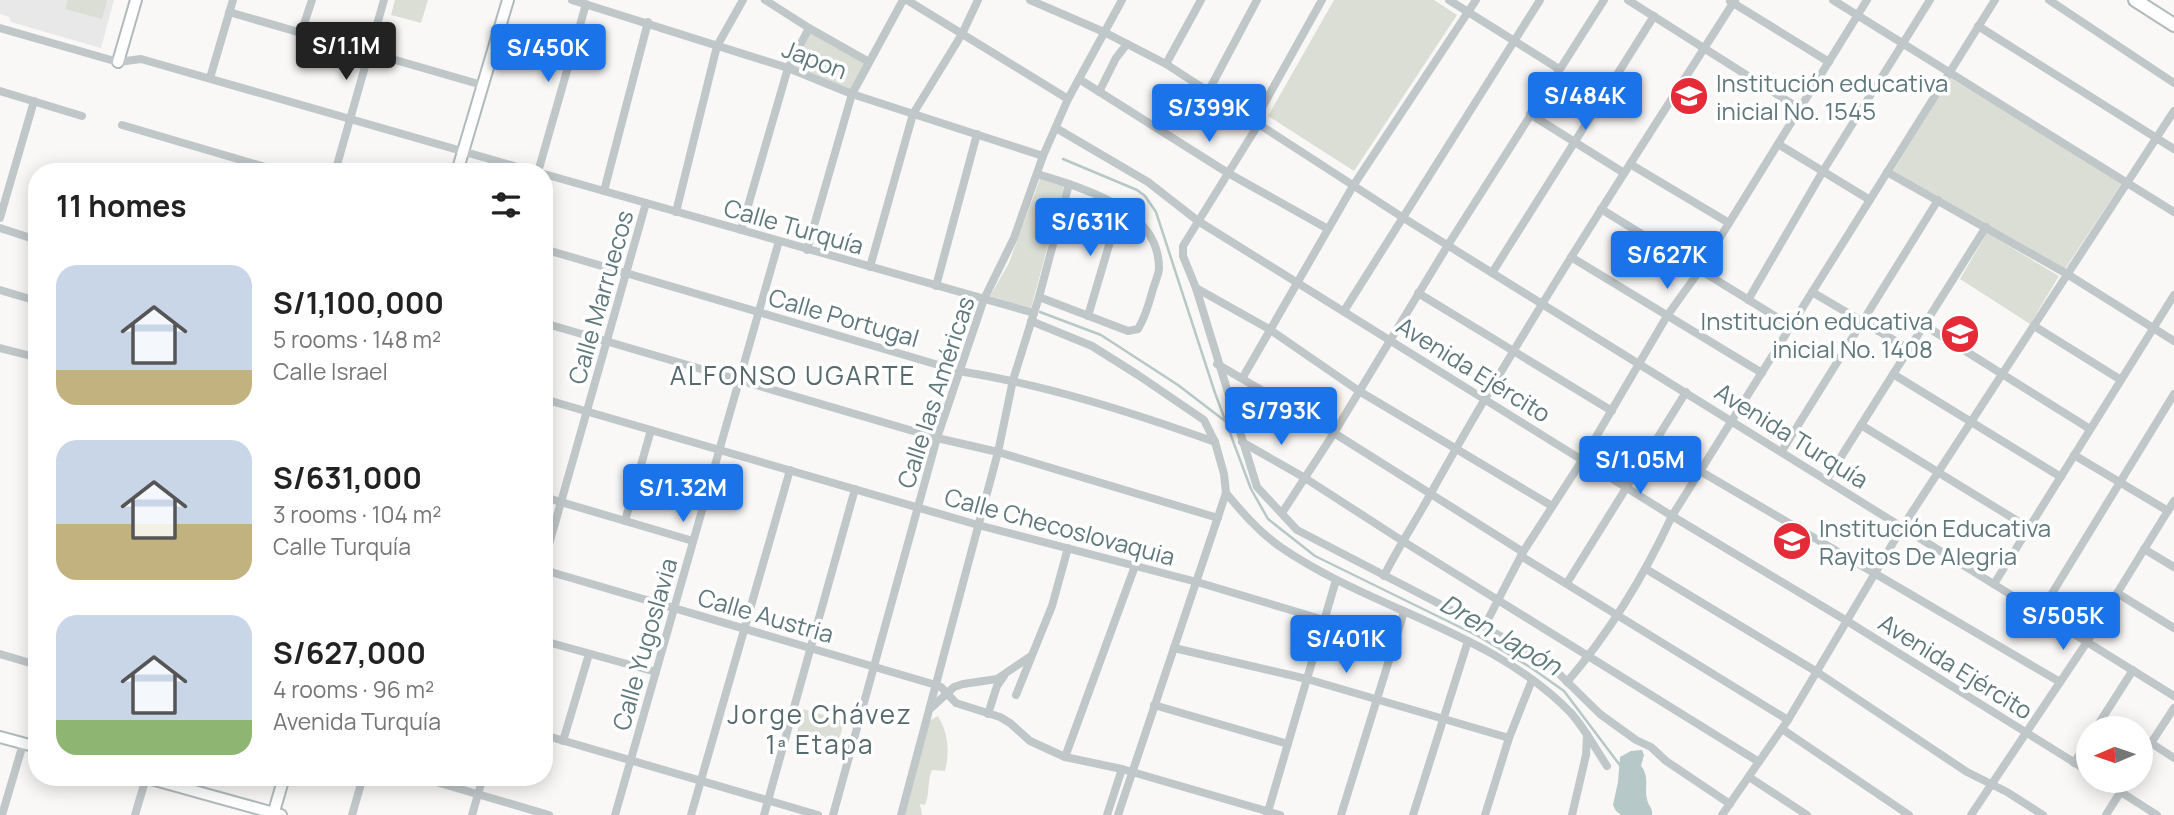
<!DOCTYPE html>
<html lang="en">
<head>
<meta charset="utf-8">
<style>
	body { margin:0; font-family:Manrope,sans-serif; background:#f6f6f6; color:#222; height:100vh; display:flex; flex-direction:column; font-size:26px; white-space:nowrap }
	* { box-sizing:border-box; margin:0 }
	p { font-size:23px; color:#767676 }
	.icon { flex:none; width:38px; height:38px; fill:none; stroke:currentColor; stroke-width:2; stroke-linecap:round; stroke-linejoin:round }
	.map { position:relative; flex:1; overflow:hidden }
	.details { position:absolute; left:28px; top:163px; width:525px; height:623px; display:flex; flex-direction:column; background:#fff; border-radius:28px; box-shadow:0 4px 18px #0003 }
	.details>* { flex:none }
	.needle { width:46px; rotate:268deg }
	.buttons { position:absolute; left:2076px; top:716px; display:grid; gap:14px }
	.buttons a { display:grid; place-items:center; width:77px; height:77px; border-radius:50%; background:#fff; box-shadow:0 4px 18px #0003; font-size:35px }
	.price { position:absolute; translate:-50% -60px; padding:0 16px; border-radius:7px; background:#1a73e8; color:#fff; font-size:23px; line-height:46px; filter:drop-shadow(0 2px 4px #0008) }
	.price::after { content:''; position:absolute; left:50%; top:42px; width:21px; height:16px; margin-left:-10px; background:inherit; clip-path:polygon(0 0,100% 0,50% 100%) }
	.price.on { background:#222; color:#fff }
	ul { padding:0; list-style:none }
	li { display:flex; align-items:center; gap:21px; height:175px; padding:0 28px }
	li span { display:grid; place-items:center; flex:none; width:196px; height:140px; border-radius:21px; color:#555 }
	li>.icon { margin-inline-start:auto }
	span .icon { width:84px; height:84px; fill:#fffc; stroke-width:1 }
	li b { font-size:30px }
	h2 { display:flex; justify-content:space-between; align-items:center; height:84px; padding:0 28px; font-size:30px }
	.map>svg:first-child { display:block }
	.built { fill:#e7e8e7 }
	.green { fill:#dbded5 }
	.water { fill:#b6c8c7 }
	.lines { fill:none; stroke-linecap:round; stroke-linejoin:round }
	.stream { stroke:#b6c8c7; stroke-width:2.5 }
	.secondary-casing { stroke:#b0babc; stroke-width:14 }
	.primary-casing { stroke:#b1babb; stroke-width:16 }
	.street { stroke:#c0c7c9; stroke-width:8 }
	.secondary { stroke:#fff; stroke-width:10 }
	.primary { stroke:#fff; stroke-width:12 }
	.labels { text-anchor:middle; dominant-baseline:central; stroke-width:7; stroke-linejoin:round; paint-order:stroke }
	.street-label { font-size:24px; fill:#5f787b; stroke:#fff }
	.poi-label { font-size:24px; fill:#5f787b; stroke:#fff; text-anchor:start }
	.neighbourhood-label { font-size:26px; letter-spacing:2px; fill:#56696c; stroke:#fff }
	.water-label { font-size:26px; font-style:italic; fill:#5e7c7b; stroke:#fff }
</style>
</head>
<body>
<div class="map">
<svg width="2174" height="815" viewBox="0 0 2174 815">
	<rect width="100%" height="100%" fill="#f9f8f6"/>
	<!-- built -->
	<polygon class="built" points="0,0 114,0 101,48 11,22 9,17 0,14"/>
	<!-- green -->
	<g class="green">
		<polygon points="68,0 107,0 102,19 65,9"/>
		<polygon points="395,0 428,0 421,23 391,15"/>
		<polygon points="1334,0 1434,0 1457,15 1354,171 1268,116"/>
		<polygon points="810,32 867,62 851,92 791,67"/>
		<polygon points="1950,78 2122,183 2065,269 1893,171"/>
		<polygon points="1040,179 1064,186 1031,308 990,296 1009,263"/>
		<polygon points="1987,233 2059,276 2030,324 1960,279"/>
		<polygon points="803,709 844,721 837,748 796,736"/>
		<path d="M 938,716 C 948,733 950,751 945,771 L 932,770 C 927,782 930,793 925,805 L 920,804 L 922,815 L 901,815 L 929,721 Z"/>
	</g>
	<!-- water -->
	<path class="water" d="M 1642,750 L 1644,755 L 1641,766 C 1650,777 1644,787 1647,799 C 1648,806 1653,807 1652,815 L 1621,815 L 1616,811 L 1613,805 L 1618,782 L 1620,757 L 1631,751 Z"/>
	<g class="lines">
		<!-- stream -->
		<g class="stream">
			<polyline points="1063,159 1137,190 1145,196 1156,212 1215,393 1251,489 1268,519 1315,556 1478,636 1530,667 1564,691 1622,768"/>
			<polyline points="1040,312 1101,335 1178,385 1225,421"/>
		</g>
		<!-- secondary casing -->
		<g class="secondary-casing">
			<g id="secondary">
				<polyline points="118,62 136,0"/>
				<polyline points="457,172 508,0"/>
				<polyline points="0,737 37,747"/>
				<polyline points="144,777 281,815"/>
				<polyline points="273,815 284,777"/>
			</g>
		</g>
		<!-- primary casing -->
		<g class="primary-casing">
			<polyline id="primary" points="2135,0 2174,25"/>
		</g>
		<!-- street -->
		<g class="street">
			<polyline points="572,0 788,68 852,94 1043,156"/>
			<polyline points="765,0 809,28 869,62"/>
			<polyline points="907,0 1068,99"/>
			<polyline points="1030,0 1104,32 1166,64 1402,217 2174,696"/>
			<polyline points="1449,0 1559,69"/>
			<polyline points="1628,0 1800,109"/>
			<polyline points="1833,0 2174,212"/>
			<polyline points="2049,0 2174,83"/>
			<polyline points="1730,1 1829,62"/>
			<polyline points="229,12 482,85"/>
			<polyline points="1978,26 2174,149"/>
			<polyline points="0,28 118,62 141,59 535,172"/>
			<polyline points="301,33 312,0"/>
			<polyline points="1166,64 1201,0"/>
			<polyline points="210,78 233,0"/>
			<polyline points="1079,79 1228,173 1328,229"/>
			<polyline points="0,91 82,116"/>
			<polyline points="1099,92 1116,58 1127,44"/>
			<polyline points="1208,92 1257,0"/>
			<polyline points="1530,114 1624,173"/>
			<polyline points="1254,122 1322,0"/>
			<polyline points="122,125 282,172"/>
			<polyline points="1258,125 1183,246 1183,256 1196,288 1257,487 1297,530 1484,627 1547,662 1600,714 1636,740 1651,747 1666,761 1730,804"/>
			<polyline points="1056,128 1148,182 1198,221 1672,516 1847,621 2088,771"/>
			<polyline points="1778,144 1870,200"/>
			<polyline points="1630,164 1729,223"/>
			<polyline points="335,172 384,0"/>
			<polyline points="538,172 586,4"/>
			<polyline points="1887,172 2067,274 2174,341"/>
			<polyline points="544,174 1034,313"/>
			<path d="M 1037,174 C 1082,188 1159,208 1159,268 C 1159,274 1155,282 1153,289 C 1149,303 1146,316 1138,329 L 1128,331 L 1039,297"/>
			<polyline points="604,191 648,22"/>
			<polyline points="1601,209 1791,326"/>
			<polyline points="676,212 717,46 743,0"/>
			<polyline points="0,218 34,101"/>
			<polyline points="0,228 37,240"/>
			<polyline points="741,230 788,68 809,28"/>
			<path d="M 544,249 L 959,371 C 1046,385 1131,412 1215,442"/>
			<polyline points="807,250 852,94 903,0"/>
			<polyline points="1571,257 1762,373"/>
			<polyline points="870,267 913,114 962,34 978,0"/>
			<polyline points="1492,273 1654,16"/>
			<polyline points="936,286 977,134"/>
			<polyline points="1196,288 1269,329 1359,391 1552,506"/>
			<polyline points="0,290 37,301"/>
			<polyline points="1812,292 1909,349"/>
			<polyline points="1418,293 1612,411"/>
			<polyline points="1748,300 1823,171 1930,0"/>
			<polyline points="1344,311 1540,0"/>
			<polyline points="1088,316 1120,208"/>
			<polyline points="1031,321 1092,346 1138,375 1204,420 1215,442 1224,474 1226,493 1118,815"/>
			<polyline points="544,323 937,438 998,452 1218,518"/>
			<polyline points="1924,325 2090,429"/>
			<polyline points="2034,326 2121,380"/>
			<polyline points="0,348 31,356"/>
			<polyline points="1217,364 1334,433 1523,552"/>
			<polyline points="1893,374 2061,477"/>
			<polyline points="1243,377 1353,186 1476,0"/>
			<polyline points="544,399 978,525 1197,582 1324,620"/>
			<polyline points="36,420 37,421"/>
			<polyline points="1861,425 2029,528"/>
			<polyline points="1242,442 1305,478 1401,540 1759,762"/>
			<polyline points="1782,451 1938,200"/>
			<polyline points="2074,455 2168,511"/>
			<polyline points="1700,471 2060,682"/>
			<polyline points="1827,479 1986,227"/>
			<path d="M 1226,493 C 1242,512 1258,531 1279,546 C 1371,610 1492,631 1571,713 C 1585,729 1595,748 1607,766"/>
			<polyline points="544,497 693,541"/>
			<polyline points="1282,513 1334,433 1448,245 1604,0"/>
			<polyline points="625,521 651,430"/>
			<polyline points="2144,549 2174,567"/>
			<polyline points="1521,556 1788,720"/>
			<polyline points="544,562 646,203"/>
			<polyline points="1646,569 1817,672 1967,772 2007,792 2043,815"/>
			<polyline points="544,570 936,685 941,687 956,703 1000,717 1010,723 1030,741 1065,757 1122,769 1280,815"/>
			<path d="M 1384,576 C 1398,547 1416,521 1431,493 C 1525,324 1631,163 1735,0"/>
			<polyline points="1567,583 1686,392"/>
			<polyline points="1994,584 2174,295"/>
			<polyline points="2117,593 2174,628"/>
			<polyline points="2040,613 2174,394"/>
			<polyline points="1484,627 1523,552 1583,459 1667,316 1700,270 1867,0"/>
			<polyline points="544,641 656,672"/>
			<polyline points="1174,648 1307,679 1509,738"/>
			<polyline points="0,654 37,665"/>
			<path d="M 1567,682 C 1610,632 1644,576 1672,516 L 1995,0"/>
			<polyline points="1016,695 1052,606 1068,548"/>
			<polyline points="1154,705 1288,744"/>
			<polyline points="931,708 954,687 963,684 997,679 1031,656"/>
			<polyline points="988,714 997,686 1004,676"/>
			<polyline points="2096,728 2133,670"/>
			<polyline points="1782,729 1909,815"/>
			<polyline points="544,735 818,815"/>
			<polyline points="563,741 589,654"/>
			<polyline points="2151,743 2174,758"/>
			<polyline points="1065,757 1135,566"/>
			<polyline points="2140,760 2174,708"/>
			<polyline points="2074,763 2088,741"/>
			<polyline points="419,777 549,815"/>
			<polyline points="1749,777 1807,815"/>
			<polyline points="2102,780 2157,815"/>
			<polyline points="2,815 23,744"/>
			<polyline points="135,815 146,778"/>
			<polyline points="352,815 363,777"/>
			<polyline points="472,815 483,777"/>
			<polyline points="615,815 779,241"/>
			<polyline points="691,815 790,470"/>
			<polyline points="764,815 855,489"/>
			<polyline points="833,815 937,438 984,299 1014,238 1043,156 1068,99 1122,0"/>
			<polyline points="901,815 998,452 1013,380 1039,297 1069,184"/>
			<polyline points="1107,815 1122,769"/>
			<polyline points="1267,815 1336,580"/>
			<polyline points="1341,815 1404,612"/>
			<polyline points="1413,815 1468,641"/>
			<polyline points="1485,815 1509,738 1532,680"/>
			<polyline points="1572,815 1586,755 1587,735"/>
			<polyline points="1722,815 1788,720 1903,526 2174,111"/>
			<polyline points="1971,815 2087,642 2174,501"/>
			<polyline points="2106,815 2128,780"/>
		</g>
		<!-- secondary -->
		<use href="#secondary" class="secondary"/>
		<!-- primary -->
		<use href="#primary" class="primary"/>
	</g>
	<!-- icons -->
	<defs>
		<g id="school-disc" transform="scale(2.0125)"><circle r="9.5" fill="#e42b37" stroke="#fff"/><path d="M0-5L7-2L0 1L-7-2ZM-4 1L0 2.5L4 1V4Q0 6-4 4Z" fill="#fff"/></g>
	</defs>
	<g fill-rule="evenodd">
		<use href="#school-disc" x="1689" y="96"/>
		<use href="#school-disc" x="1960" y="334"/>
		<use href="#school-disc" x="1792" y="541"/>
	</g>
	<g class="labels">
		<!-- street labels -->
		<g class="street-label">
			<text transform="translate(815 59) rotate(21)">Japon</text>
			<text transform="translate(794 226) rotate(16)">Calle Turquía</text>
			<text transform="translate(600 297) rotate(-74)">Calle Marruecos</text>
			<text transform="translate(844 317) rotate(16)">Calle Portugal</text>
			<text transform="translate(1474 369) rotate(32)">Avenida Ejército</text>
			<text transform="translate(935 392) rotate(-72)">Calle las Américas</text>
			<text transform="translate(1792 435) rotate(32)">Avenida Turquía</text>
			<text transform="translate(1060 526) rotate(15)">Calle Checoslovaquia</text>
			<text transform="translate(766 615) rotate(16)">Calle Austria</text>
			<text transform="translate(644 644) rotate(-74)">Calle Yugoslavia</text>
			<text transform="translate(1956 666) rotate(32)">Avenida Ejército</text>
		</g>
		<!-- poi labels -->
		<g class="poi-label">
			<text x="1716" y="82">Institución educativa<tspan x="1716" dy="28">inicial No. 1545</tspan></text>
			<text x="1933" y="320" text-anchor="end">Institución educativa<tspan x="1933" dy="28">inicial No. 1408</tspan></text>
			<text x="1819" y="527">Institución Educativa<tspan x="1819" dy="28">Rayitos De Alegria</tspan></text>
		</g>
		<!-- neighbourhood labels -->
		<g class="neighbourhood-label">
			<text x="793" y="375">ALFONSO UGARTE</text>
			<text x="820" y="714">Jorge Chávez<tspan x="820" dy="30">1ª Etapa</tspan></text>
		</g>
		<!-- water labels -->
		<g class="water-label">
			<text transform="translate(1501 634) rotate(30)">Dren Japón</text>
		</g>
	</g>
</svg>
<div class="buttons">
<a><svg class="needle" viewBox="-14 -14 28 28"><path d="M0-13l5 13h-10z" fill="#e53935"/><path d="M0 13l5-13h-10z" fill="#767676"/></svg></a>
</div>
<b class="price on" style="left:346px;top:82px">S/1.1M</b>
<b class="price" style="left:548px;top:84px">S/450K</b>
<b class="price" style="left:1585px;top:132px">S/484K</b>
<b class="price" style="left:1209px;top:144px">S/399K</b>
<b class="price" style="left:1090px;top:258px">S/631K</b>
<b class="price" style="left:1667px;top:291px">S/627K</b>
<b class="price" style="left:1281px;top:447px">S/793K</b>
<b class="price" style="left:1640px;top:496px">S/1.05M</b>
<b class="price" style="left:683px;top:524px">S/1.32M</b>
<b class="price" style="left:2063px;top:652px">S/505K</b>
<b class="price" style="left:1346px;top:675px">S/401K</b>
<section class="details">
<h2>11 homes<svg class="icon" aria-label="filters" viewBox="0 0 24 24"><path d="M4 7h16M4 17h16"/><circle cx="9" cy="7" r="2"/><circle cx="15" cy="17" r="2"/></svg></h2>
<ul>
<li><span style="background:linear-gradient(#c9d6e8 75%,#c2b280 0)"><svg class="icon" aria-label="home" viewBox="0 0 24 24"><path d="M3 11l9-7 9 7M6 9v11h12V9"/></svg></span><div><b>S/1,100,000</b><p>5 rooms · 148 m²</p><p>Calle Israel</p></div></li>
<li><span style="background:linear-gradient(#c9d6e8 60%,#c2b280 0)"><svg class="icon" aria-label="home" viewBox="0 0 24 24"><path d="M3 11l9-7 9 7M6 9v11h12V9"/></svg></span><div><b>S/631,000</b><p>3 rooms · 104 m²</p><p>Calle Turquía</p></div></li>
<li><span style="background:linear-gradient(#c9d6e8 75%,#8fb573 0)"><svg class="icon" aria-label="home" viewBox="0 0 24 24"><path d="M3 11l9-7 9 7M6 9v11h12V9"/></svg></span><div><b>S/627,000</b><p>4 rooms · 96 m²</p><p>Avenida Turquía</p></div></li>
</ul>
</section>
</div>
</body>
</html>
